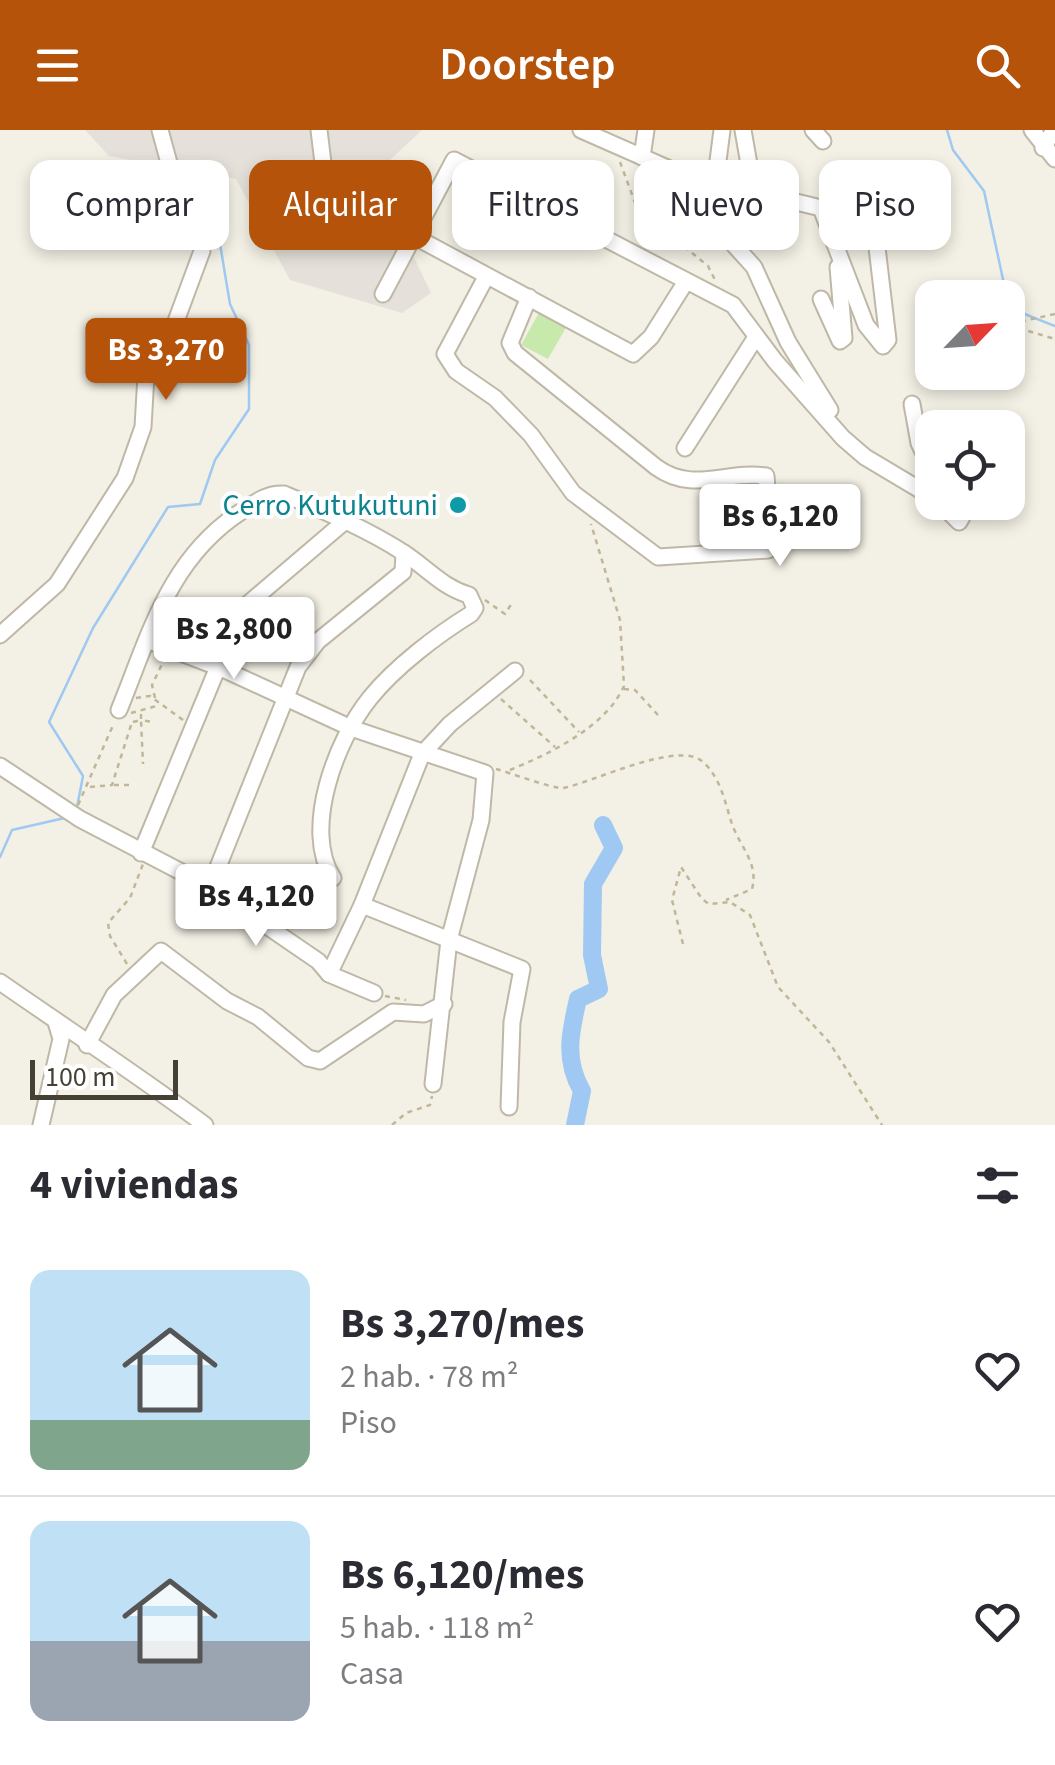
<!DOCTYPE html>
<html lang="es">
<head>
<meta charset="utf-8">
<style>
	body { margin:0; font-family:"Source Sans 3",sans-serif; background:#f2f2f3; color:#2b2b33; height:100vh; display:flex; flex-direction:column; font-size:38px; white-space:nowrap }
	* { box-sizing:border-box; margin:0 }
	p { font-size:32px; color:#7c7c81 }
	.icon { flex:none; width:55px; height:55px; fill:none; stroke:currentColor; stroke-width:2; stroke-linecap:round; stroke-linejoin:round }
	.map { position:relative; height:995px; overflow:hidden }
	.side { display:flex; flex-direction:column; background:#fff; flex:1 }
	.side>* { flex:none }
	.hud { position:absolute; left:30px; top:30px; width:995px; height:90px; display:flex; gap:20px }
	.needle { width:65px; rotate:65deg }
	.buttons { position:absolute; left:915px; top:150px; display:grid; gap:20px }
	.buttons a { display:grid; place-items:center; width:110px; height:110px; border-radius:20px; background:#fff; box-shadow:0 5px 15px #0003; font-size:50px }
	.scale { position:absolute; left:30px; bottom:25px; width:148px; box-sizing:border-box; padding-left:10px; border:5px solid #454034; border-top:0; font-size:28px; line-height:35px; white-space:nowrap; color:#454034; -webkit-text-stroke:8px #fff; paint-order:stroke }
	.price { position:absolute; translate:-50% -85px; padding:0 22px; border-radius:10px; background:#fff; color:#222; font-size:32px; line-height:65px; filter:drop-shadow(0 2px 5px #0008) }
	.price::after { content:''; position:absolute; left:50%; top:60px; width:30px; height:22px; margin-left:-15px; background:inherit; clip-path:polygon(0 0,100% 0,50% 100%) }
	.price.on { background:#b45309; color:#fff }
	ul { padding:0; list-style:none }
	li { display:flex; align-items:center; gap:30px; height:250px; padding:0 30px }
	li+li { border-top:2px solid #e1e1e2 }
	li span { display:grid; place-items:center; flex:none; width:280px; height:200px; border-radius:20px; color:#555 }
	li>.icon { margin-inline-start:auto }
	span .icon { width:120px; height:120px; fill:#fffc; stroke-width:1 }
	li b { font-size:42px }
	h2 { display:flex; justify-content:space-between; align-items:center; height:120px; padding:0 30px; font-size:42px }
	.pill { padding:0 35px; border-radius:20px; background:#fff; box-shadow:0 5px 15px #0003; font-size:35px; line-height:90px }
	.pill.on { background:#b45309; color:#fff }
	header { display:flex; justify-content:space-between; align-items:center; height:130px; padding:0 30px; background:#b45309; color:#fff; font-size:45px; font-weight:600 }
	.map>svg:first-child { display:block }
	.industrial { fill:#e5e1da }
	.green { fill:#c8e9ac }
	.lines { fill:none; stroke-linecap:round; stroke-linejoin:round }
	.stream { stroke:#9fc9f2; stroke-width:2.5 }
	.river { stroke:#9fc9f2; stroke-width:18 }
	.minor-casing { stroke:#bfb8a7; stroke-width:19 }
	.path { stroke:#c1b698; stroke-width:2.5; stroke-dasharray:5 5; stroke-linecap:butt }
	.minor { stroke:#fff; stroke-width:15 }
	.culture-dot { fill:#0f9aa8; stroke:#fff; stroke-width:4 }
	.labels { text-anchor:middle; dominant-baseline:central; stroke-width:8; stroke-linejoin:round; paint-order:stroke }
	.culture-label { font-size:30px; fill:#0d838f; stroke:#fff; text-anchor:end }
</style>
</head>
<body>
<header><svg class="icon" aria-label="menu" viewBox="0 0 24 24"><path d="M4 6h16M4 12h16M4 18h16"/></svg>Doorstep<svg class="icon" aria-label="search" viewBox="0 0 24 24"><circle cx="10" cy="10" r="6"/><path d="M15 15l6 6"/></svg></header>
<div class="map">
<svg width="1055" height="995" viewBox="0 0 1055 995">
	<rect width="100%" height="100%" fill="#f3f0e5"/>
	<!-- industrial -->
	<polygon class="industrial" points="85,0 422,0 341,76 409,117 431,163 402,183 290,150 236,49 109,26"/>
	<!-- green -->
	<polygon class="green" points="541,179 568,194 548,229 521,215"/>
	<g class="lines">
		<!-- stream -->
		<g class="stream">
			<polyline points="947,0 953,20 984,61 1007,168"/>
			<polyline points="1008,170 1017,181 1055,196"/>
			<polyline points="77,677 83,646 49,592 93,498 168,377 200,374 215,330 249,279 249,215 230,174 220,114"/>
			<polyline points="0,727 12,700 69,687"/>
		</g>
		<!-- river -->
		<path class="river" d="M 575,995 L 582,961 C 564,930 570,903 578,869 L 599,859 L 592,825 L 593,754 L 614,718 L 603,695"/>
		<!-- minor casing -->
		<g class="minor-casing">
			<g id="minor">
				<polyline points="319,0 324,41 337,65 633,224 651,207 685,153"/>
				<polyline points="581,0 681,44 821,78 866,195 883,216 888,210 876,109"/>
				<polyline points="743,0 754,63"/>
				<polyline points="813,0 823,11"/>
				<polyline points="1032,0 1055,29"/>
				<polyline points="1043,18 1054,0"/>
				<polyline points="642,27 646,0"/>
				<polyline points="698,48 707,85 754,137 788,212 830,280"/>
				<polyline points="715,54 722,0"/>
				<path d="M 486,147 L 445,224 L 456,241 L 495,268 L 531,305 L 573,363 L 658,427 L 768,420 L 772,414 L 766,346 C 727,340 693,364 656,337 L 515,223 L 510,213 L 529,167"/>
				<polyline points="383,164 454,30 733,175 775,231 843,308 865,327 932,367"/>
				<polyline points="821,169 840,211 844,208 838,137"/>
				<polyline points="912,274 919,313 932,341"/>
				<polyline points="685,318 756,207"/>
				<polyline points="939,372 959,392 962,387 953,372"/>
				<polyline points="0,505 57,454 125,348 143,297 146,245 169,210 202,121 202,93 169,33 160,0"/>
				<polyline points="147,510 223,539 351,598 485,643 481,690 449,810 433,954"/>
				<path d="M 119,580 C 150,504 169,428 242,381 C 256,372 267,363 284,364 C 324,381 367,399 404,423 C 427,438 442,457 469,465 L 475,478 L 471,484 C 437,505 395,537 370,568 C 336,610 302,700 333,748"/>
				<polyline points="0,636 80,689 210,757 318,831 329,844 374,863"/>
				<polyline points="141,723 242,479 344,392"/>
				<polyline points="210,757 298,537 318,511 403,442 404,423"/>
				<polyline points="362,775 522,839 512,892 509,977"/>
				<polyline points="329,844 362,775 422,624 450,594 515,541"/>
				<path d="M 0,852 C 69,900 138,945 205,995"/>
				<polyline points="87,915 114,865 161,821 227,871 258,887 308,928 320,931 393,882 424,884 444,874"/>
				<polyline points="41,995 61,909 56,892"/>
			</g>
		</g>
		<!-- path -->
		<g class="path">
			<polyline points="620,32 637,78 708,136 715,150"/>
			<polyline points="1055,184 1014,193 1015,197 1055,209"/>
			<polyline points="485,470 505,484 512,473"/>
			<polyline points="530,550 579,602"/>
			<polyline points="624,559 635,560 658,585"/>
			<polyline points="136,568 150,566 183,590"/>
			<polyline points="155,568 152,555 164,530"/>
			<polyline points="501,569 555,617"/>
			<polyline points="131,583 160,575"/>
			<polyline points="141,584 141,590 153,592"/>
			<polyline points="133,592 141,590 143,634"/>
			<path d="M 496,639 C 508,642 553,659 563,658 C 592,653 679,609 703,632 C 721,648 725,673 732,694 C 740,717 759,733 752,759 L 726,770"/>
			<path d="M 510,640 C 549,624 606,597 624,556 L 620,490 L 591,394"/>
			<polyline points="114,655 130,655"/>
			<polyline points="90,657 112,655 132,592"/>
			<polyline points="78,675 114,593"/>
			<polyline points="683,814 672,770 681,737 702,769 709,774 730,772 750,785 778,857 829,912 882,995"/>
			<polyline points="127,834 110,806 108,793 130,768 143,734"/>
			<polyline points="385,866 406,870"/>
			<polyline points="392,995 406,983 430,975 432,966"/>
		</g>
		<!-- minor -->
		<use href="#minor" class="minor"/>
	</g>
	<!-- markers -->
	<circle class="culture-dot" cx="458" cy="375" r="10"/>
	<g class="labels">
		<!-- culture labels -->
		<g class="culture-label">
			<text x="438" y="375">Cerro Kutukutuni</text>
		</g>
	</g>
</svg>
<div class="buttons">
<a><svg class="needle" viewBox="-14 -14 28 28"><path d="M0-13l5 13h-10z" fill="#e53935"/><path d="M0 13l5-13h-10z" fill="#7c7c81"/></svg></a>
<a><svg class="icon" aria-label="locate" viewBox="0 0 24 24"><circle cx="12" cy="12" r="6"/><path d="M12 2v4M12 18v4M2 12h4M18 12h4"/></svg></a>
</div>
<div class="scale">100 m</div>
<b class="price on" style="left:166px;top:273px">Bs 3,270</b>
<b class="price" style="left:780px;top:439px">Bs 6,120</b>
<b class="price" style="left:234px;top:552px">Bs 2,800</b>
<b class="price" style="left:256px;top:819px">Bs 4,120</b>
<div class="hud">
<a class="pill">Comprar</a>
<a class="pill on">Alquilar</a>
<a class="pill">Filtros</a>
<a class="pill">Nuevo</a>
<a class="pill">Piso</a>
</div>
</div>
<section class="side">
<h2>4 viviendas<svg class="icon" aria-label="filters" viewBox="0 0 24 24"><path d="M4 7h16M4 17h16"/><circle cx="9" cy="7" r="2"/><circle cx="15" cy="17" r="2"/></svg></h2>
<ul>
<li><span style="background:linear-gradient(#bfe0f5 75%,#7fa58c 0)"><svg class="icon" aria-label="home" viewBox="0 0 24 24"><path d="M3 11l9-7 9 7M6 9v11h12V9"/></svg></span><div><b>Bs 3,270/mes</b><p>2 hab. · 78 m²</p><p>Piso</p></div><svg class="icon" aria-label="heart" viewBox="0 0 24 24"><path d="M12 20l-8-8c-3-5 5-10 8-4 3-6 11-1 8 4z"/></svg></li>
<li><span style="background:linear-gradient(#bfe0f5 60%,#9aa5b1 0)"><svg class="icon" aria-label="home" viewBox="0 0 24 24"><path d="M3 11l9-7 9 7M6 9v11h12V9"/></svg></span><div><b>Bs 6,120/mes</b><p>5 hab. · 118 m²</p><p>Casa</p></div><svg class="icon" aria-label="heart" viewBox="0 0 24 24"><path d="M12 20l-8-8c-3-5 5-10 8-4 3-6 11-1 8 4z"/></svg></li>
</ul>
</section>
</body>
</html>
